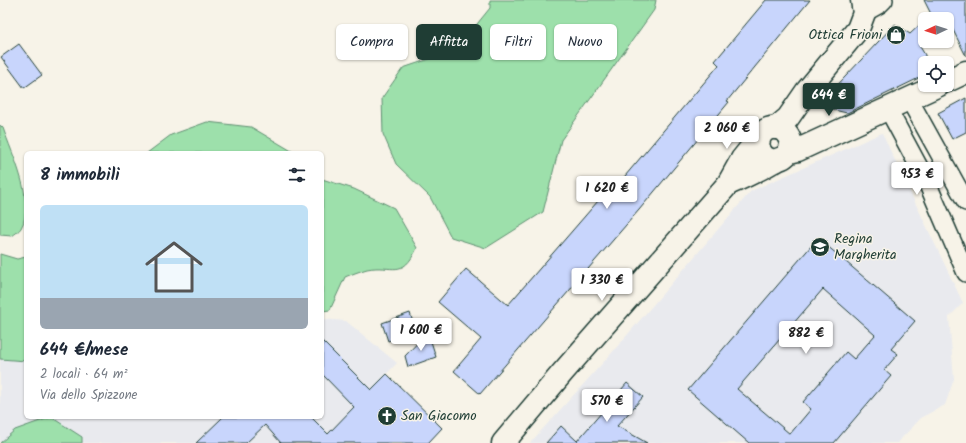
<!DOCTYPE html>
<html lang="it">
<head>
<meta charset="utf-8">
<style>
	body { margin:0; font-family:Kalam,sans-serif; background:#f6f6f7; color:#1f2937; height:100vh; display:flex; flex-direction:column; font-size:15px; white-space:nowrap }
	* { box-sizing:border-box; margin:0 }
	p { font-size:13px; color:#747a83 }
	.icon { flex:none; width:22px; height:22px; fill:none; stroke:currentColor; stroke-width:2; stroke-linecap:round; stroke-linejoin:round }
	.map { position:relative; flex:1; overflow:hidden }
	.side { position:absolute; left:24px; top:151px; width:300px; height:268px; display:flex; flex-direction:column; background:#fff; border-radius:6px; box-shadow:0 1px 3px #0004 }
	.side>* { flex:none }
	.banner { position:absolute; left:336px; top:24px; width:380px; height:36px; display:flex; gap:8px }
	.needle { width:26px; rotate:266deg }
	.buttons { position:absolute; left:918px; top:12px; display:grid; gap:8px }
	.buttons a { display:grid; place-items:center; width:36px; height:36px; border-radius:6px; background:#fff; box-shadow:0 1px 3px #0004; font-size:20px }
	.price { position:absolute; translate:-50% -34px; padding:0 9px; border-radius:4px; background:#fff; color:#222; font-size:13px; line-height:26px; filter:drop-shadow(0 1px 2px #0008) }
	.price::after { content:''; position:absolute; left:50%; top:24px; width:12px; height:9px; margin-left:-6px; background:inherit; clip-path:polygon(0 0,100% 0,50% 100%) }
	.price.current { background:#1f3d34; color:#fff }
	ul { padding:0; list-style:none }
	li { display:grid; align-content:center; gap:8px; height:212px; padding:0 16px }
	li+li { border-top:1px solid #e0e1e3 }
	li span { display:grid; place-items:center; height:124px; border-radius:6px; color:#555 }
	li>.icon { margin-inline-start:auto }
	span .icon { width:72px; height:72px; fill:#fffc; stroke-width:1 }
	li b { font-size:17px }
	h2 { display:flex; justify-content:space-between; align-items:center; height:48px; padding:0 16px; font-size:17px }
	.pill { padding:0 14px; border-radius:6px; background:#fff; box-shadow:0 1px 3px #0004; font-size:14px; line-height:36px }
	.pill.current { background:#1f3d34; color:#fff }
	.map>svg:first-child { display:block }
	.built { fill:#e9eaee }
	.green { fill:#9de0ab; stroke:#5e8e70 }
	.building { fill:#c8d5fc; stroke:#1f3d34; fill-rule:evenodd }
	.lines { fill:none; stroke-linecap:round; stroke-linejoin:round }
	.street-casing { stroke:#1f3d34; stroke-width:20 }
	.secondary-casing { stroke:#1f3d34; stroke-width:25 }
	.street { stroke:#f7f3e8; stroke-width:17 }
	.secondary { stroke:#f7f3e8; stroke-width:22 }
	.labels { text-anchor:middle; dominant-baseline:central; stroke-width:3; stroke-linejoin:round; paint-order:stroke }
	.poi-label { font-size:14px; fill:#1f3d34; stroke:#f7f3e8; text-anchor:start }
</style>
</head>
<body>
<div class="map">
<svg width="966" height="443" viewBox="0 0 966 443">
	<rect width="100%" height="100%" fill="#f7f3e8"/>
	<filter id="ink" filterUnits="userSpaceOnUse"><feTurbulence type="fractalNoise" baseFrequency=".025" numOctaves="2"/><feDisplacementMap in="SourceGraphic" scale="8" xChannelSelector="R" yChannelSelector="G"/><feConvolveMatrix kernelMatrix="1 2 1 2 8 2 1 2 1" color-interpolation-filters="sRGB"/></filter>
	<g filter="url(#ink)">
		<!-- built -->
		<g class="built">
			<polygon points="882,133 963,303 949,317 954,379 945,405 922,417 897,443 530,443 610,355 751,191"/>
			<polygon points="0,286 26,306 26,417 322,417 322,319 346,321 397,363 337,425 355,443 0,443"/>
		</g>
		<!-- green -->
		<g class="green">
			<polygon points="490,0 656,0 654,10 561,140 543,212 486,248 451,237 430,197 396,164 383,134 382,98 403,68 456,50 490,8"/>
			<polygon points="207,122 251,127 295,153 147,153 171,135"/>
			<path d="M 0,125 L 3,128 C 12,154 36,202 21,228 C 19,231 15,234 12,236 L 0,235 Z"/>
			<path d="M 322,179 L 354,189 L 394,208 L 417,248 C 402,280 393,264 367,269 C 360,271 352,274 345,277 L 330,310 L 322,311 Z"/>
			<polygon points="0,254 17,259 26,257 26,361 0,359"/>
			<polygon points="51,417 82,437 82,443 0,443 15,430"/>
		</g>
		<!-- building -->
		<g class="building">
			<polygon points="766,0 810,0 727,101 729,102 639,210 480,394 454,371 481,339 438,302 466,269 508,305 611,186 614,189 719,65 715,61"/>
			<polygon points="924,0 966,0 966,56 952,28 947,31 947,19 926,19 931,14"/>
			<polygon points="925,20 925,41 927,41 919,45 925,55 925,75 847,113 834,110 828,95 895,24 910,34"/>
			<polygon points="19,44 42,75 24,88 1,57"/>
			<polygon points="966,98 966,132 952,139 938,113"/>
			<path d="M 818,238 L 915,321 L 891,349 L 898,354 L 884,370 L 891,376 L 834,443 L 749,443 L 688,390 ZM 823,289 L 875,335 L 854,359 L 846,352 L 803,402 L 811,409 L 790,434 L 737,389 Z"/>
			<polygon points="410,313 416,332 388,341 382,323"/>
			<polygon points="428,332 436,357 408,367 405,356"/>
			<polygon points="322,341 371,390 387,374 442,428 428,443 281,443 265,425 246,443 196,443 223,417 311,417 328,434 354,407 322,374"/>
			<polygon points="627,383 643,397 617,426 647,443 546,443 561,426 577,441"/>
		</g>
		<g class="lines">
			<!-- street casing -->
			<g class="street-casing">
				<g id="street">
					<polyline points="864,13 880,4 884,0"/>
					<polyline points="909,99 966,202"/>
					<polyline points="888,109 926,180 966,273"/>
				</g>
			</g>
			<!-- secondary casing -->
			<g class="secondary-casing">
				<g id="secondary">
					<polyline points="947,81 966,72"/>
					<polyline points="776,128 788,118 806,92 858,29 864,13 862,0"/>
					<polyline points="789,152 798,150 939,85"/>
					<path d="M 728,184 C 744,177 759,170 774,161 C 778,159 782,159 785,156 C 790,152 792,145 790,140 C 788,134 783,129 777,128 C 755,125 750,158 776,161"/>
					<polyline points="503,443 563,372 728,184 742,159 759,138"/>
				</g>
			</g>
			<!-- street -->
			<use href="#street" class="street"/>
			<!-- secondary -->
			<use href="#secondary" class="secondary"/>
		</g>
	</g>
	<!-- icons -->
	<defs>
		<g id="shop-disc" transform="scale(1)"><circle r="9.5" fill="#1f3d34" stroke="#f7f3e8"/><path d="M-5-2.5h2.3a2.7 3.5 0 0 1 5.4 0H5L5.5 6h-11ZM-1.5-2.5h3a1.5 2.3 0 0 0-3 0Z" fill="#fff"/></g>
		<g id="school-disc" transform="scale(1)"><circle r="9.5" fill="#1f3d34" stroke="#f7f3e8"/><path d="M0-5L7-2L0 1L-7-2ZM-4 1L0 2.5L4 1V4Q0 6-4 4Z" fill="#fff"/></g>
		<g id="church-disc" transform="scale(1)"><circle r="9.5" fill="#1f3d34" stroke="#f7f3e8"/><path d="M-1.2-6h2.4v3.5h3.3v2.4h-3.3V6h-2.4V-.1h-3.3v-2.4h3.3Z" fill="#fff"/></g>
	</defs>
	<g fill-rule="evenodd">
		<use href="#shop-disc" x="896" y="35"/>
		<use href="#school-disc" x="820" y="247"/>
		<use href="#church-disc" x="387" y="416"/>
	</g>
	<g class="labels">
		<!-- poi labels -->
		<g class="poi-label">
			<text x="882" y="35" text-anchor="end">Ottica Frioni</text>
			<text x="834" y="239">Regina<tspan x="834" dy="16">Margherita</tspan></text>
			<text x="401" y="416">San Giacomo</text>
		</g>
	</g>
</svg>
<div class="buttons">
<a><svg class="needle" viewBox="-14 -14 28 28"><path d="M0-13l5 13h-10z" fill="#e53935"/><path d="M0 13l5-13h-10z" fill="#747a83"/></svg></a>
<a><svg class="icon" aria-label="locate" viewBox="0 0 24 24"><circle cx="12" cy="12" r="6"/><path d="M12 2v4M12 18v4M2 12h4M18 12h4"/></svg></a>
</div>
<b class="price current" style="left:829px;top:117px">644 €</b>
<b class="price" style="left:727px;top:150px">2 060 €</b>
<b class="price" style="left:917px;top:196px">953 €</b>
<b class="price" style="left:607px;top:210px">1 620 €</b>
<b class="price" style="left:602px;top:302px">1 330 €</b>
<b class="price" style="left:421px;top:352px">1 600 €</b>
<b class="price" style="left:806px;top:355px">882 €</b>
<b class="price" style="left:607px;top:423px">570 €</b>
<div class="banner">
<a class="pill">Compra</a>
<a class="pill current">Affitta</a>
<a class="pill">Filtri</a>
<a class="pill">Nuovo</a>
</div>
<section class="side">
<h2>8 immobili<svg class="icon" aria-label="filters" viewBox="0 0 24 24"><path d="M4 7h16M4 17h16"/><circle cx="9" cy="7" r="2"/><circle cx="15" cy="17" r="2"/></svg></h2>
<ul>
<li><span style="background:linear-gradient(#bfe0f5 75%,#9aa5b1 0)"><svg class="icon" aria-label="home" viewBox="0 0 24 24"><path d="M3 11l9-7 9 7M6 9v11h12V9"/></svg></span><div><b>644 €/mese</b><p>2 locali · 64 m²</p><p>Via dello Spizzone</p></div></li>
</ul>
</section>
</div>
</body>
</html>
